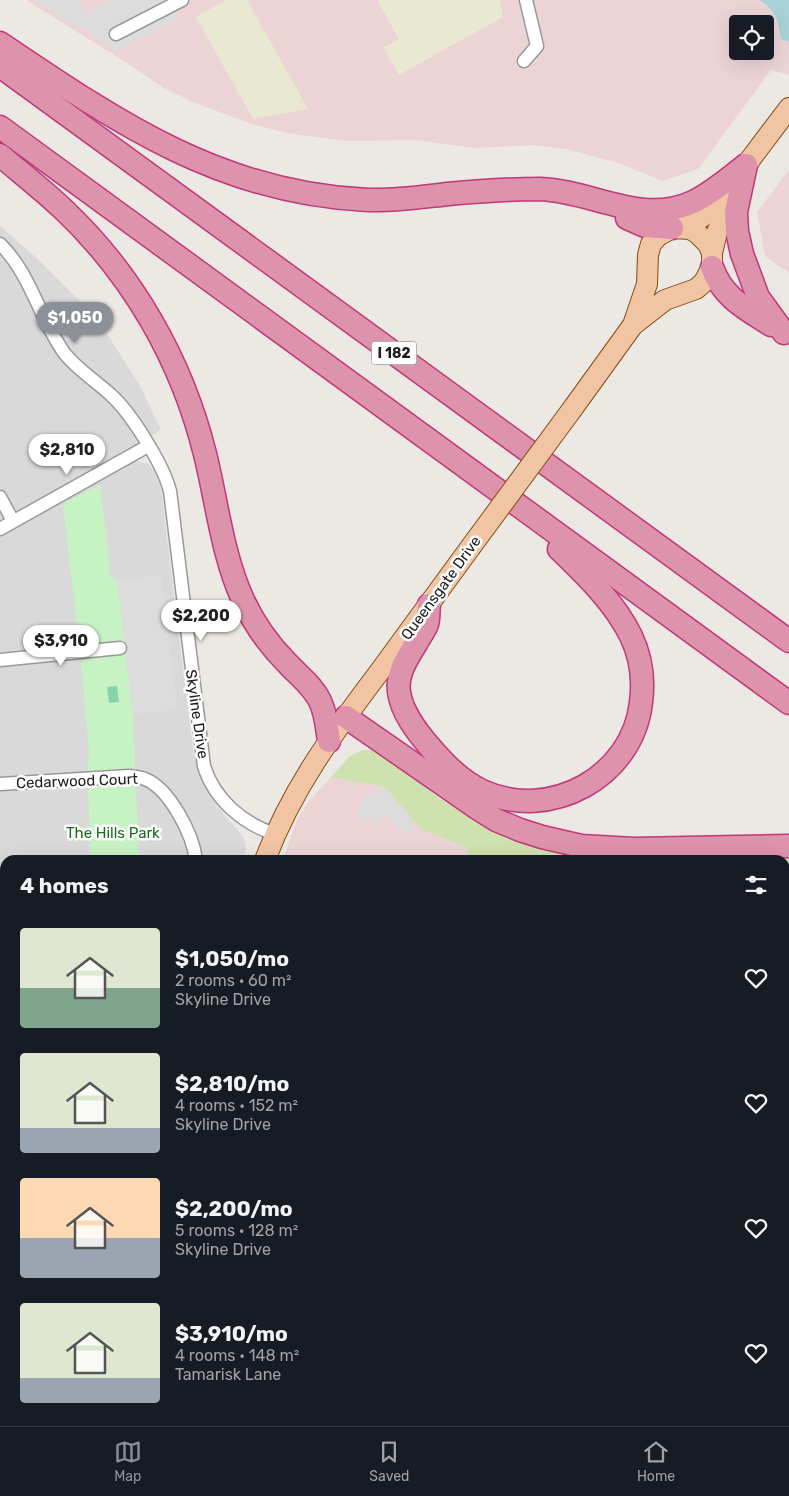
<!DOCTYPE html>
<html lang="en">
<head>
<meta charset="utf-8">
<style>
	body { margin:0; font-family:Rubik,sans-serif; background:#242831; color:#f1f3f6; height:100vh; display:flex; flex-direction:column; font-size:19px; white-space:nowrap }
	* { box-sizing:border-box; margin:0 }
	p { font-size:16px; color:#9ea1a6 }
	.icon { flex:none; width:28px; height:28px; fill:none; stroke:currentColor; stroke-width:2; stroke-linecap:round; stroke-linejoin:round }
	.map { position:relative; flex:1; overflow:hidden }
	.panel { position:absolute; left:0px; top:855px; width:790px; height:571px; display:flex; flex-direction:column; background:#171b24; border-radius:15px 15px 0 0; box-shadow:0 5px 20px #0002 }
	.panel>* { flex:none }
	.tools { position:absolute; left:729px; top:15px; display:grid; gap:10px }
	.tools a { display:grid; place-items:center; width:45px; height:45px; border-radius:5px; background:#171b24; box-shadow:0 5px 20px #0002; font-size:25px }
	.price { position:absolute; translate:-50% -42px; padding:0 11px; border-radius:18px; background:#fff; color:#222; font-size:16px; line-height:32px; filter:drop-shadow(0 1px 2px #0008) }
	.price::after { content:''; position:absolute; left:50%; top:30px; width:15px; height:11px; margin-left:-8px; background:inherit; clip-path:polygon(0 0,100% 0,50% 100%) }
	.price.current { background:#8c9099; color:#fff }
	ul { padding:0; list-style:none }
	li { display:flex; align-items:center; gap:15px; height:125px; padding:0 20px }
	li span { display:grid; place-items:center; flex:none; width:140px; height:100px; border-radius:5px; color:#555 }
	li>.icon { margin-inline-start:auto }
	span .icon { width:60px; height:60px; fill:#fffc; stroke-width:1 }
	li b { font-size:21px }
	h2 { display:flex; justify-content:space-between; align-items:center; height:60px; padding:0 20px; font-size:21px }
	.dock { display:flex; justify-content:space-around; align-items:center; height:70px; border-top:1px solid #363941; background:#171b24; font-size:14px; color:#9ea1a6 }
	.dock a { display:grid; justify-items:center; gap:2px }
	.dock .current { color:#8c9099 }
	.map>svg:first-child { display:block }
	.residential { fill:#dad9d9 }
	.commercial { fill:#ecd4d6; fill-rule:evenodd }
	.farmland { fill:#e9e8d0 }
	.grass { fill:#cfe1ae }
	.park { fill:#c7f2c4 }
	.pitch { fill:#89d3ac }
	.parking { fill:#dcdcdc }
	.water { fill:#a8d2d5 }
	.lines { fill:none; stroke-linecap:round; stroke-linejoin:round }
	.minor-casing { stroke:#999; stroke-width:15 }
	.tertiary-casing { stroke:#999; stroke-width:18 }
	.primary-casing { stroke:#844d11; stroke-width:22 }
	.motorway-casing { stroke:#c3377b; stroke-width:25 }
	.minor { stroke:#fff; stroke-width:12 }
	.tertiary { stroke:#fff; stroke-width:15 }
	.primary { stroke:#f1c5a4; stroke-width:20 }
	.motorway { stroke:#dc93ab; stroke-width:22 }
	.primary-bridge-casing { stroke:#844d11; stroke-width:22; stroke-linecap:butt }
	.primary-bridge { stroke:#f1c5a4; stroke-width:20 }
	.labels { text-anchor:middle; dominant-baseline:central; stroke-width:5; stroke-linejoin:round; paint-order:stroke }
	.shield { fill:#fff; stroke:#606060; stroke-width:1 }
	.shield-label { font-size:14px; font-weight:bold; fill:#1c1c1c }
	.street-label { font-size:15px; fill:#1c1c1c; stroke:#fff }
	.park-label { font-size:15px; fill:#1c6d17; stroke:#fff }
</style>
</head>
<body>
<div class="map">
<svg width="789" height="1426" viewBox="0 0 789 1426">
	<rect width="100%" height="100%" fill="#ece8e3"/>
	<!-- residential -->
	<polygon class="residential" points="0,226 41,262 97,318 140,386 161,430 117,456 148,464 154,471 161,489 194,757 205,789 218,808 240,833 244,839 246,849 244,860 5,860 5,1050 0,1053"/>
	<!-- commercial -->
	<g class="commercial">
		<path d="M 26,0 L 789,0 L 789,75 L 771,70 L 698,169 L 662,181 L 622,164 L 566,149 L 534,145 L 473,148 L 416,140 L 345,141 L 287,133 L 251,124 L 193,102 L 164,88 L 127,63 ZM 738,24 L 765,24 L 765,51 L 738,51 Z"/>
		<polygon points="789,170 789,273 765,256 757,212"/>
		<polygon points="331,777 385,787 421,829 469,849 466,860 283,860 297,820 308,802"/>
		<polygon points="785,1011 789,1013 789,1426 521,1426 511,1421 785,1421"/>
		<polygon points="5,1050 5,1313 0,1313 0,1053"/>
		<polygon points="5,1345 5,1421 174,1421 174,1426 0,1426 0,1346"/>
		<polygon points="205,1421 440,1421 450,1426 205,1426"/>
	</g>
	<!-- farmland -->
	<g class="farmland">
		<polygon points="226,0 247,0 308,109 253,119 196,17"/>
		<polygon points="377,0 500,0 503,17 399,75 383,48 399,39"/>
	</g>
	<!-- grass -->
	<polygon class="grass" points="362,750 376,750 439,798 487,827 639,859 789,856 789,1013 785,1011 785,860 466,860 469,849 421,829 385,787 331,777 350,756"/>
	<!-- park -->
	<polygon class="park" points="100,484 111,577 117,580 133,715 139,860 90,860 88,775 89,749 80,651 63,504"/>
	<!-- pitch -->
	<polygon class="pitch" points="117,686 119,702 109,703 107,687"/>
	<!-- parking -->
	<g class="parking">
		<polygon points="34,0 79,0 86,13 111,0 168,0 178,19 117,51"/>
		<polygon points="161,575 177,709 133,715 117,580"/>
		<polygon points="375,788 387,789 411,818 414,830 400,830 386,814 382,816 378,824 357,816 365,794 373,795"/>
		<polygon points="785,1045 789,1047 789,1172 785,1183"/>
		<polygon points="0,1134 5,1143 5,1189 0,1180"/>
		<polygon points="789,1312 789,1426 761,1426 755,1421 785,1421 785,1317"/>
		<polygon points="0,1367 5,1367 5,1421 13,1421 13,1426 0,1426"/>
		<polygon points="67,1421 117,1421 117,1423 67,1426"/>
		<polygon points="132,1421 153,1421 154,1426 132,1426"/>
		<polygon points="260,1421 320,1421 317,1426 264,1426"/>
		<polygon points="542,1421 656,1421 654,1426 551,1426"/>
	</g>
	<!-- water -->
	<path class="water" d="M 759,0 L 789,0 L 789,42 L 781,39 C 778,20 776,10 759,0 Z"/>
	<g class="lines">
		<!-- minor casing -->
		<g class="minor-casing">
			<g id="minor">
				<polyline points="116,34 182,0"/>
				<polyline points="524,61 537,46 526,0"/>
				<path d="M 0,244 C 31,274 40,320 65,354 C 78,370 96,381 111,395 C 131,413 163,464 170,491 L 204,766 C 214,799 243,824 275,834"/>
				<polyline points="0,497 13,521"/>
				<polyline points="0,529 148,446"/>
				<polyline points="0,660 120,648"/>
				<path d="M 0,784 L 129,776 C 135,777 140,777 145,779 C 170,789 193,835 196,860"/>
				<polyline points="0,890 0,901"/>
			</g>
		</g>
		<!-- tertiary casing -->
		<g class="tertiary-casing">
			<polyline id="tertiary" points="189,1421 189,1426"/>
		</g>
		<!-- primary casing -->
		<g class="primary-casing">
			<g id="primary">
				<polyline points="680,227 692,224 706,214 721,193 746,165 789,108"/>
				<polyline points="712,253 717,232 736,190"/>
				<polyline points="573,408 633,325 665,300 696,289 704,282 712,267 712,253 708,244 697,233 690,229 672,228 658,236 651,244 648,255 647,284 633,325"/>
				<path d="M 265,860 C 292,788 334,732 380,671 C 410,630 440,589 470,548"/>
				<polyline points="0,1327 5,1327"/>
				<polyline points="476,1421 486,1426"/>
			</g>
		</g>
		<!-- motorway casing -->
		<g class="motorway-casing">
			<g id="motorway">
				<path d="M 0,43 C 117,122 222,194 368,200 C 395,201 421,197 448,194 C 479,191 510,189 540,189 C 593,191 641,226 693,202 C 712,193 729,178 746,165"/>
				<polyline points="0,66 789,641"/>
				<polyline points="0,127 789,703"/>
				<path d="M 0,155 C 21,173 43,190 63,209 C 133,275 182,361 205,454 C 217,502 222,554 243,600 C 254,624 269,645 288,664 C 299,676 313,686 320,701 C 326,713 327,728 329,741"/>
				<polyline points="746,165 736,212 737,231 742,254 758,297 784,333"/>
				<polyline points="627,218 645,226 672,228"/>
				<path d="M 712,267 C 722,297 746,309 771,325"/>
				<path d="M 429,605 C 428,611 429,619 427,624 C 426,628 422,633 420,637 C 410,654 396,672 399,692 C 402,713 417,732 430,747 C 445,765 461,781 482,791 C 550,822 633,777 641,702 C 644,680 641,657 631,636 C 615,603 585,574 559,549"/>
				<polyline points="346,717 477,808 496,820 520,830 542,837 581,846 634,849 789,846"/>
			</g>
		</g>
		<!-- minor -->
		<use href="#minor" class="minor"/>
		<!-- tertiary -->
		<use href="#tertiary" class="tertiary"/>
		<!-- primary -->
		<use href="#primary" class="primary"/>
		<!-- motorway -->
		<use href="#motorway" class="motorway"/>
		<!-- primary-bridge casing -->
		<g class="primary-bridge-casing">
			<polyline id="primary-bridge" points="470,548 573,408"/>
		</g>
		<!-- primary-bridge -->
		<use href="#primary-bridge" class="primary-bridge"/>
	</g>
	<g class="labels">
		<!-- shield labels -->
		<rect class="shield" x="371.5" y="341.5" width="45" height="23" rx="4"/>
		<g class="shield-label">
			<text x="394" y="353">I 182</text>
		</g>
		<!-- street labels -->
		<g class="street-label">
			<text transform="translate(441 588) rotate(-54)">Queensgate Drive</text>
			<text transform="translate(197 714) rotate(82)">Skyline Drive</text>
			<text transform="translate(77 781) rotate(-2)">Cedarwood Court</text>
		</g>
		<!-- park labels -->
		<g class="park-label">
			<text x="113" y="833">The Hills Park</text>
		</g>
	</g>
</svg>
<div class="tools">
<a><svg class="icon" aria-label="locate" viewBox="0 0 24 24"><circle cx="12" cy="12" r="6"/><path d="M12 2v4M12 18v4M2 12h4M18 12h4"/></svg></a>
</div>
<b class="price current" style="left:75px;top:344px">$1,050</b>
<b class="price" style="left:67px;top:476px">$2,810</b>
<b class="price" style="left:201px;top:642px">$2,200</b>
<b class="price" style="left:61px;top:667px">$3,910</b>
<section class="panel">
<h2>4 homes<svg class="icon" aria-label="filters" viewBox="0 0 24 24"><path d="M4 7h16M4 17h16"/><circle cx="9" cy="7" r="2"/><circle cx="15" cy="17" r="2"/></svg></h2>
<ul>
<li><span style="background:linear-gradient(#dfe7d0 60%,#7fa58c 0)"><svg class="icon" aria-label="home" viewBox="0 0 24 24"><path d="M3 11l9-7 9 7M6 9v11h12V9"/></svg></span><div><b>$1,050/mo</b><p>2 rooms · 60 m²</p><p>Skyline Drive</p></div><svg class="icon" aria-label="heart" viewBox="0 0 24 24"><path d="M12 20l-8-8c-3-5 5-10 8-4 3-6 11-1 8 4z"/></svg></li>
<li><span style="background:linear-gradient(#dfe7d0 75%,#9aa5b1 0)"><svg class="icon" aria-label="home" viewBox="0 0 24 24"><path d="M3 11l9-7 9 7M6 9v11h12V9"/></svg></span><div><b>$2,810/mo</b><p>4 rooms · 152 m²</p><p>Skyline Drive</p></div><svg class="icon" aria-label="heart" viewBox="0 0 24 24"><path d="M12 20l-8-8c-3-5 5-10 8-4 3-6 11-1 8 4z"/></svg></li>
<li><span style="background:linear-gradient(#ffd9b3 60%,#9aa5b1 0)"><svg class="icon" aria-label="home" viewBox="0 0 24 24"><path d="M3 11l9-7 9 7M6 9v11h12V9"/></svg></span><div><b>$2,200/mo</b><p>5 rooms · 128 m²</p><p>Skyline Drive</p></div><svg class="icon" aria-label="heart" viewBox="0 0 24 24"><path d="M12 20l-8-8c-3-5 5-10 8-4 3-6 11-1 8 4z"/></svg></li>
<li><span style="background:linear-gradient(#dfe7d0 75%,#9aa5b1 0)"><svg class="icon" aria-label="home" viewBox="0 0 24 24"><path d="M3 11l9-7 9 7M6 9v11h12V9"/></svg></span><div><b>$3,910/mo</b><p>4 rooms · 148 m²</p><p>Tamarisk Lane</p></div><svg class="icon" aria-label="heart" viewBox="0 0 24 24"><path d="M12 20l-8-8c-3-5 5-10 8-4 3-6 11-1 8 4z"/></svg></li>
</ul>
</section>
</div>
<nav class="dock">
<a class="current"><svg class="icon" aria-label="map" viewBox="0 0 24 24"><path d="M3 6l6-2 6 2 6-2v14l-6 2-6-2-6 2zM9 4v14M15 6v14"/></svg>Map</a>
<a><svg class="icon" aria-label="saved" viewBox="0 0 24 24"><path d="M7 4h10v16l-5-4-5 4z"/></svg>Saved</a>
<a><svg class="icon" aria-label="home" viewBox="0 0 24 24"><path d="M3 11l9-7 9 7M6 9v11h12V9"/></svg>Home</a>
</nav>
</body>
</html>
